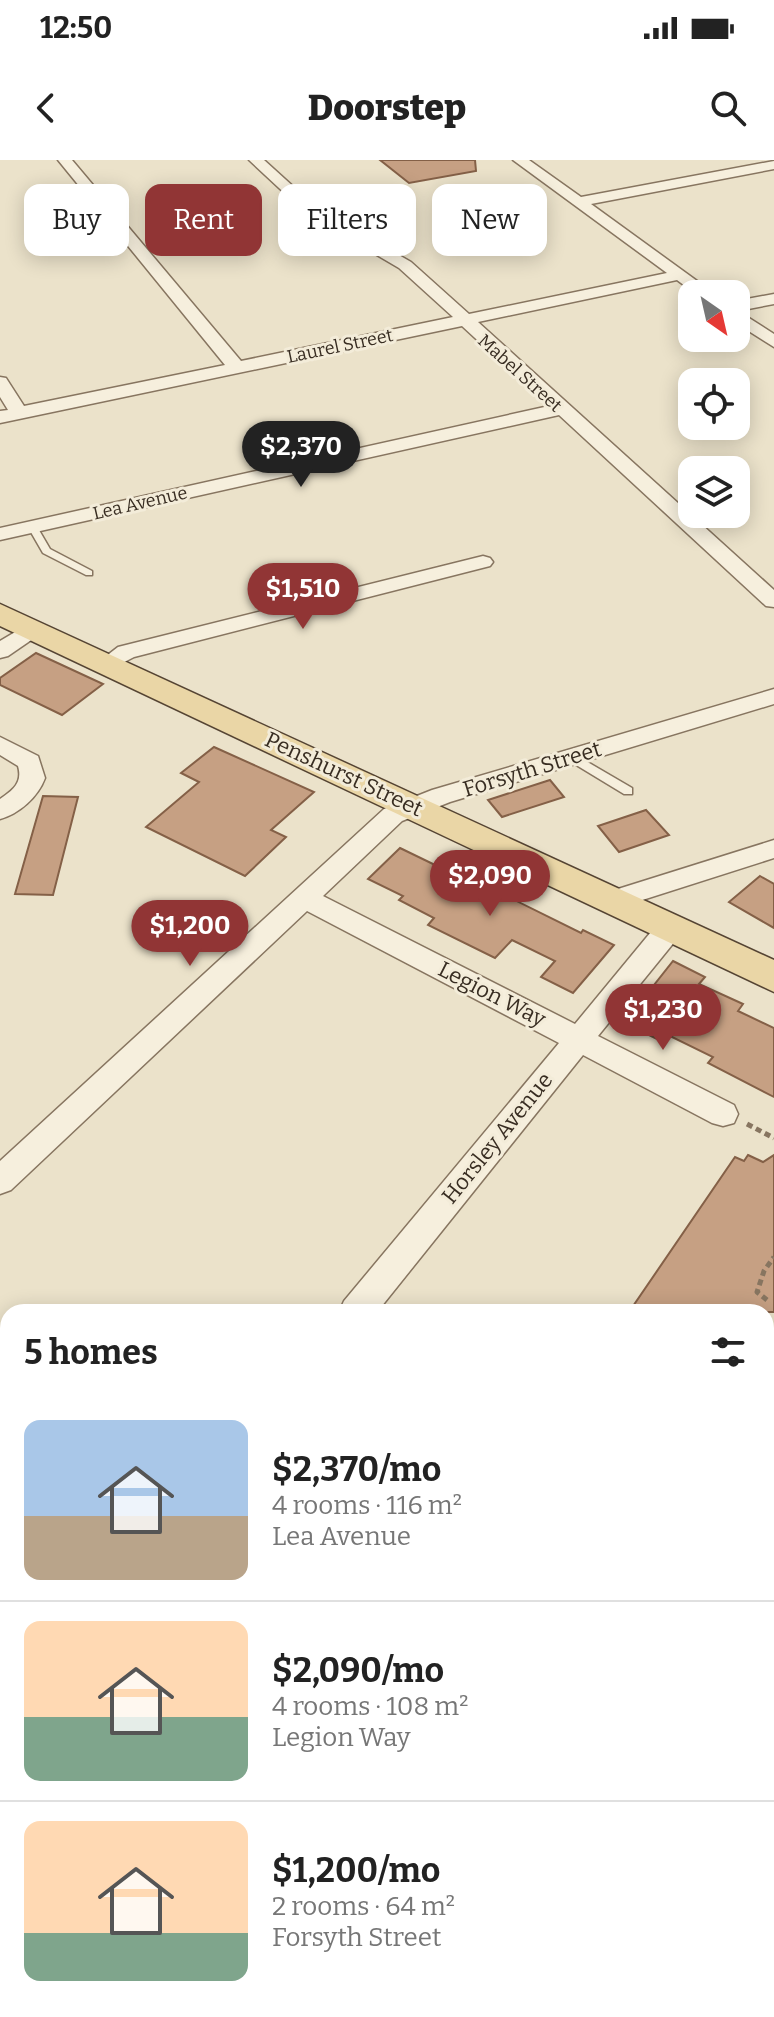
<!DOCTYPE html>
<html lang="en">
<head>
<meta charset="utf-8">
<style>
	body { margin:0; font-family:Bitter,serif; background:#f2f2f2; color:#222; height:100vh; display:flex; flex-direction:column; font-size:30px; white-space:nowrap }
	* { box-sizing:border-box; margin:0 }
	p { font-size:26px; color:#767676 }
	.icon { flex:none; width:44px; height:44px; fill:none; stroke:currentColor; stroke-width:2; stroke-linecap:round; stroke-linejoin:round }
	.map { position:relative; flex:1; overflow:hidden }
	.side { position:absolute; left:0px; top:1144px; width:774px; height:714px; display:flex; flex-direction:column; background:#fff; border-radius:24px 24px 0 0; box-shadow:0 4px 20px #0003 }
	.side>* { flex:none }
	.hud { position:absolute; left:24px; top:24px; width:726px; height:72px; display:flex; gap:16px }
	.needle { width:52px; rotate:146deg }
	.tools { position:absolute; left:678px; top:120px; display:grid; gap:16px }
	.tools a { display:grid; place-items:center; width:72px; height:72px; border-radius:16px; background:#fff; box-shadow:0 4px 20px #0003; font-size:40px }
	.price { position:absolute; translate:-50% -68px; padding:0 18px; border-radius:28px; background:#913535; color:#fff; font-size:26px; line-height:52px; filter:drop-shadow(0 2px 4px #0008) }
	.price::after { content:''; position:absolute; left:50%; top:48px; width:24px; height:18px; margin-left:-12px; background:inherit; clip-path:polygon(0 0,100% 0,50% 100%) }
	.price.current { background:#222; color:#fff }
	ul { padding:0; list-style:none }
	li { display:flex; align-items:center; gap:24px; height:200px; padding:0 24px }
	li+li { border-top:2px solid #e0e0e0 }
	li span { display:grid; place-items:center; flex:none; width:224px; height:160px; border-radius:16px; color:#555 }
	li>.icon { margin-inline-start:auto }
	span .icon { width:96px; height:96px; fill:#fffc; stroke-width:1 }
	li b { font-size:34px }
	h2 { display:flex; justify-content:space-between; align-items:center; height:96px; padding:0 24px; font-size:34px }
	.pill { padding:0 28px; border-radius:16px; background:#fff; box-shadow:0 4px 20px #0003; font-size:28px; line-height:72px }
	.pill.current { background:#913535; color:#fff }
	.status { display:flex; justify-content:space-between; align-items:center; height:56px; padding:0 40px; background:#fff; direction:ltr }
	.status svg { height:22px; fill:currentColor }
	header { display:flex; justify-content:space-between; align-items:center; height:104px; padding:0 24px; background:#fff; font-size:36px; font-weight:800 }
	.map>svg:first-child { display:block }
	.building { fill:#c6a083; stroke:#846047; stroke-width:2 }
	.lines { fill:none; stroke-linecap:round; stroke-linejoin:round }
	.lane-casing { stroke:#877560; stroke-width:3 }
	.street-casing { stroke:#877560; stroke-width:3 }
	.primary-casing { stroke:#543; stroke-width:3 }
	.path-far1 { stroke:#877560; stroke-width:5; stroke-dasharray:6 4; stroke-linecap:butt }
	.path { stroke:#877560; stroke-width:7; stroke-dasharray:8 5; stroke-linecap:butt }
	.lane { fill:#f6efdd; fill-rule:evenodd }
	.street { fill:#f6efdd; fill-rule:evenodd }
	.primary { fill:#ead6a6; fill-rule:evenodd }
	.labels { text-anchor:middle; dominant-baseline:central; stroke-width:6; stroke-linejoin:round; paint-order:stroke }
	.far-street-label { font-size:18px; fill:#382d22; stroke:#f3ecd9 }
	.street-label { font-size:22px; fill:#382d22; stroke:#f3ecd9 }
</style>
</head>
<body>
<div class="status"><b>12:50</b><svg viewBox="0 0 49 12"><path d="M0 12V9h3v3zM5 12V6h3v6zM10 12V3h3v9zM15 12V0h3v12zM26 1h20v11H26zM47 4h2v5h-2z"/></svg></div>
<header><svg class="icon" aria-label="back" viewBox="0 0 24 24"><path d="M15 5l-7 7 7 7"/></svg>Doorstep<svg class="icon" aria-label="search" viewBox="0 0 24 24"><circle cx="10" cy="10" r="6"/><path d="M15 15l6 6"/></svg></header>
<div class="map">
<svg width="774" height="1857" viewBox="0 0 774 1857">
	<rect width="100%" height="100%" fill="#ebe2ca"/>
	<!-- building -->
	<g class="building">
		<polygon points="380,0 475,0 476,11 409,23"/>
		<polygon points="36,493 103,524 62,555 0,525 0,518"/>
		<polygon points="214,587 314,632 271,670 286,677 245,716 146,667 199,622 181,613"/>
		<polygon points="550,620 564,637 502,657 488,640"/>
		<polygon points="43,636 78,637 53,735 15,734"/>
		<polygon points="646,650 669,675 619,692 598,666"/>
		<polygon points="400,688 435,705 438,702 581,773 583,770 614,785 573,833 541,817 555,801 512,780 495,798 428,765 434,758 399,740 403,736 368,719"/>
		<polygon points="760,716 774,724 774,768 729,742"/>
		<polygon points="673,801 705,817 699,824 743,844 738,851 774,868 774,937 708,903 713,897 662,872 657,879 624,863"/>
		<polygon points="748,995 763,1002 774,995 774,1152 629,1152 735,997 744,1001"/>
	</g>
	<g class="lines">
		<!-- lane casing -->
		<g class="lane-casing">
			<g id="lane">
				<polygon points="30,365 36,365 50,389 92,411 92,415 86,415 43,393 28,367"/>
				<polygon points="572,593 632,628 632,634 624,634 568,600 566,597"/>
			</g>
		</g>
		<!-- street casing -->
		<g class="street-casing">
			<g id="street">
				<polygon points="58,0 72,0 241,201 453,157 399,108 307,54 249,0 264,0 317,48 411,102 469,154 667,113 513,0 529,0 581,37 774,1 774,9 591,44 715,134 696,134 677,120 478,162 774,430 774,447 766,446 559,255 0,380 0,368 549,246 462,166 0,263 0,251 8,250 0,237 0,217 6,218 24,246 225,205"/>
				<polygon points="774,134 774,144 738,151 774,174 774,187 736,163 736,141"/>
				<polygon points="483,396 490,398 493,402 490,406 134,497 107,511 99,509 96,504 118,487"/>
				<polygon points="32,462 43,469 40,474 8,496 0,498 0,481"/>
				<polygon points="774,529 774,544 450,642 402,661 323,736 575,864 660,761 670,758 680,761 684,768 680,775 598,876 734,945 738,954 734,963 723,966 712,963 583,895 377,1152 339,1152 344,1141 559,883 307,751 11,1030 0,1034 0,1001 384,649 432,630"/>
				<path d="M 0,577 L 38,596 L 45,618 C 38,637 19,654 0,659 L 0,639 C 13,630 23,623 18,606 L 0,595 Z"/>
				<polygon points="774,680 774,698 611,750 602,748 598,741 602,734"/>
				<polygon points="8,1554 8,1602 0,1606 0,1558"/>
			</g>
		</g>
		<!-- primary casing -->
		<g class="primary-casing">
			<polygon id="primary" points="0,444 774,800 774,832 0,466"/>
		</g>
		<!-- path-far1 -->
		<g class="path-far1">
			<polyline points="747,964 774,978"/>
			<polyline points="767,1140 757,1132 764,1111 774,1097"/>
		</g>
		<!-- path -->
		<polyline class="path" points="766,1294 774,1298"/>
		<!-- lane -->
		<use href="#lane" class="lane"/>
		<!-- street -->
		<use href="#street" class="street"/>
		<!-- primary -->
		<use href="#primary" class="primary"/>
	</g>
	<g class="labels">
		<!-- far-street labels -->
		<g class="far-street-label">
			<text transform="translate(340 186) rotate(-12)">Laurel Street</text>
			<text transform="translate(520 213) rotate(42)">Mabel Street</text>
			<text transform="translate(140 343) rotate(-13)">Lea Avenue</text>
		</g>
		<!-- street labels -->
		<g class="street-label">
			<text transform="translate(532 609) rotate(-17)">Forsyth Street</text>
			<text transform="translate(344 614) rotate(25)">Penshurst Street</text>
			<text transform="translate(492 834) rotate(27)">Legion Way</text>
			<text transform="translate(497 978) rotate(-51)">Horsley Avenue</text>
		</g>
	</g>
</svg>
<div class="tools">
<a><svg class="needle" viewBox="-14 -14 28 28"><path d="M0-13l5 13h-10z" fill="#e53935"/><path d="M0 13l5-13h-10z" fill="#767676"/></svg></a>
<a><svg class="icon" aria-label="locate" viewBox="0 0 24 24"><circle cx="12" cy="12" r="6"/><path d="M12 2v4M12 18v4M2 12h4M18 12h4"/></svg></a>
<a><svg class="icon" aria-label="layers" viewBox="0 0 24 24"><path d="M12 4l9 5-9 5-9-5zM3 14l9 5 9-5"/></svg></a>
</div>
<b class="price current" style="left:301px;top:329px">$2,370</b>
<b class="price" style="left:303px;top:471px">$1,510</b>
<b class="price" style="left:490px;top:758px">$2,090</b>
<b class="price" style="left:190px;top:808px">$1,200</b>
<b class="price" style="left:663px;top:892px">$1,230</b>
<div class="hud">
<a class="pill">Buy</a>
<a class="pill current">Rent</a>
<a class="pill">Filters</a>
<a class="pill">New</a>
</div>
<section class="side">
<h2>5 homes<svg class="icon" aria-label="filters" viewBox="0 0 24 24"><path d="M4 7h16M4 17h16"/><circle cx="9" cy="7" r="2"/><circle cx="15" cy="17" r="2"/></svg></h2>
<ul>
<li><span style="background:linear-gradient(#a9c7e8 60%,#b9a48a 0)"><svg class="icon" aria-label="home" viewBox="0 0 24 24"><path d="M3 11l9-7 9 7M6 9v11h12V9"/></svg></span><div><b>$2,370/mo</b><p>4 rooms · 116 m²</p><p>Lea Avenue</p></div></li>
<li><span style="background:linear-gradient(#ffd9b3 60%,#7fa58c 0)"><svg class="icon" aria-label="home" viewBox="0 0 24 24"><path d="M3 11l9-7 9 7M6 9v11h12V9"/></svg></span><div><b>$2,090/mo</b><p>4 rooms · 108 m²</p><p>Legion Way</p></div></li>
<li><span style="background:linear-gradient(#ffd9b3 70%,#7fa58c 0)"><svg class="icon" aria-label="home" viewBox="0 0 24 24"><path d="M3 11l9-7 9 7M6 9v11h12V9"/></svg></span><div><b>$1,200/mo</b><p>2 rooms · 64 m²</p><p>Forsyth Street</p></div></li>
</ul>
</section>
</div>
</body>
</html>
